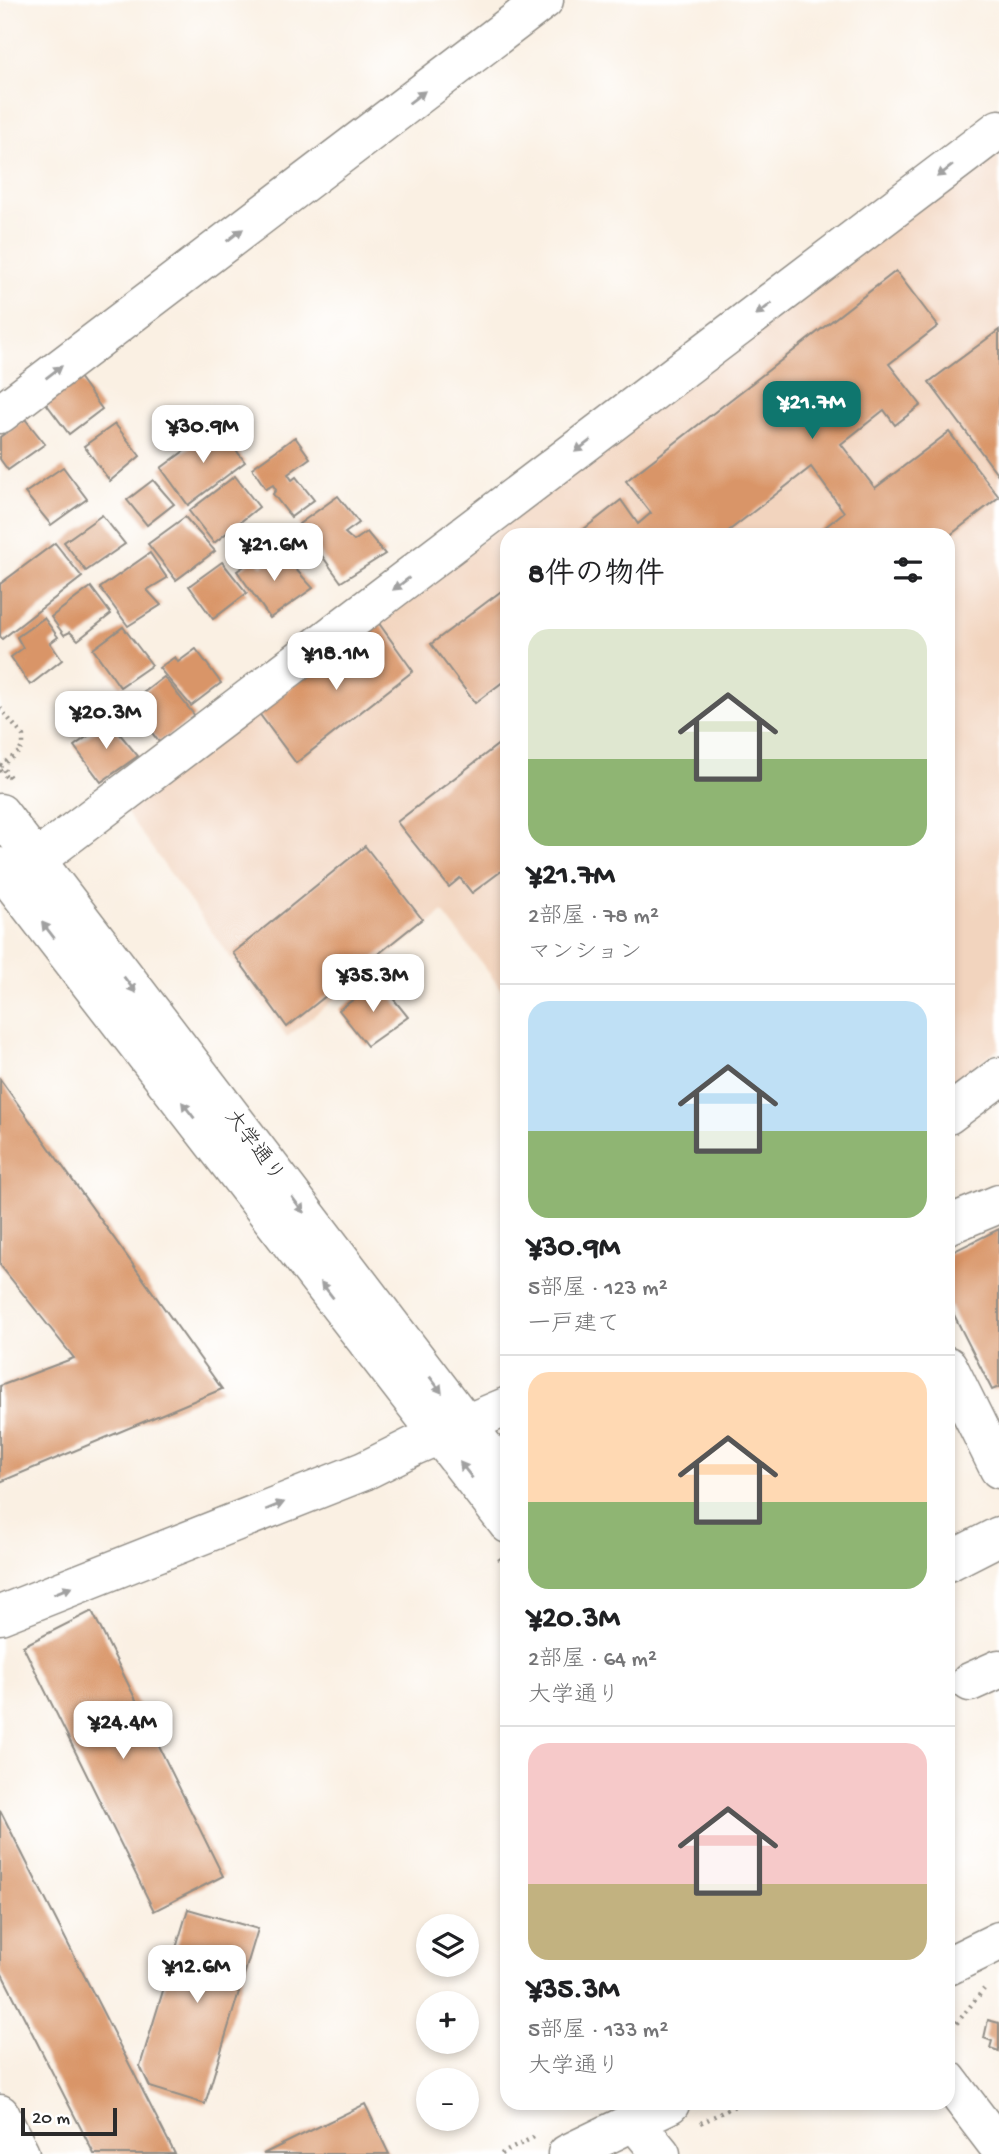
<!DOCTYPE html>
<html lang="ja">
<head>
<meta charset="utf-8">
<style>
	body { margin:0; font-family:"Gochi Hand","Klee One",sans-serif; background:#f2f2f2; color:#202124; height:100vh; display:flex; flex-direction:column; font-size:26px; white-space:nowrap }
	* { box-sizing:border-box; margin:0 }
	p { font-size:23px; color:#757577 }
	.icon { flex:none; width:38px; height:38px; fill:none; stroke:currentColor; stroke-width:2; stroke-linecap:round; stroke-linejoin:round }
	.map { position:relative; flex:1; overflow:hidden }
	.side { position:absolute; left:500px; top:528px; width:455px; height:1582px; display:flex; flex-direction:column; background:#fff; border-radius:21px; box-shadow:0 4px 10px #0003 }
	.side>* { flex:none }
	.tools { position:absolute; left:416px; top:1914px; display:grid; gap:14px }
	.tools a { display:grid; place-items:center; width:63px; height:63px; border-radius:50%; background:#fff; box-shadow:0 4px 10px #0003; font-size:35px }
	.scale { position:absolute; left:21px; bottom:18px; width:96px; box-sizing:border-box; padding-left:7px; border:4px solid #2b2b2b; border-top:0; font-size:19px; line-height:24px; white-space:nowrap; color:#2b2b2b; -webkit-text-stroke:5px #fff; paint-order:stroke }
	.price { position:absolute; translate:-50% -60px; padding:0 16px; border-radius:14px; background:#fff; color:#222; font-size:23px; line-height:46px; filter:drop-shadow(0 2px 4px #0008) }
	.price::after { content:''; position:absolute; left:50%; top:42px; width:21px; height:16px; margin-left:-10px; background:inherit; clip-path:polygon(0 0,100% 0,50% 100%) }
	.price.active { background:#0f766e; color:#fff }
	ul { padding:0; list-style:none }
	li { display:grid; align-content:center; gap:14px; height:371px; padding:0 28px }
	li+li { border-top:2px solid #e0e0e0 }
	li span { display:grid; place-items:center; height:217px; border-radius:21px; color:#555 }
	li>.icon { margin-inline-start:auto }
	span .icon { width:126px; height:126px; fill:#fffc; stroke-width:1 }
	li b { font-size:30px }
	h2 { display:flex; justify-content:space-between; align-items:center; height:84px; padding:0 28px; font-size:30px }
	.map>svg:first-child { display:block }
	.built { fill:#f2d4be }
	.building { fill:#d99567 }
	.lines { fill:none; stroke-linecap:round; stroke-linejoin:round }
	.minor-casing { stroke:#928e87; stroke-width:41 }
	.major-casing { stroke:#928e87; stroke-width:41 }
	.path { stroke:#928e87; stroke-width:4.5; stroke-dasharray:2 5; stroke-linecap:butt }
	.minor { stroke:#fff; stroke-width:38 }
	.major { stroke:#fff; stroke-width:38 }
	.path-bridge { stroke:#928e87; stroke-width:4.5; stroke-dasharray:2 5; stroke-linecap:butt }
	.oneway { fill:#a0a0a0 }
	.labels { text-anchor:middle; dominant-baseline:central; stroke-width:5; stroke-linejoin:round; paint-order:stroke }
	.street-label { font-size:21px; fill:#2b2b2b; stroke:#fff }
</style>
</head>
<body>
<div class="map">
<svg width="999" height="2154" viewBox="0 0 999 2154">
	<rect width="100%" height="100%" fill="#fff"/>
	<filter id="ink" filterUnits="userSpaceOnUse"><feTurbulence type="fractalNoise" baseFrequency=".0143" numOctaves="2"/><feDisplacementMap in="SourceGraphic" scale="14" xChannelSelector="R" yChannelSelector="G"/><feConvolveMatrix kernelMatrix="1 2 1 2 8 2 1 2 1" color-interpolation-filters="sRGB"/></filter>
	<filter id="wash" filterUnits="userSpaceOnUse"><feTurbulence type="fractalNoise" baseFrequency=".00686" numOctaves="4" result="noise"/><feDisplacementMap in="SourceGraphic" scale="28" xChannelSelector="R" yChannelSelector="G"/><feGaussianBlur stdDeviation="1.57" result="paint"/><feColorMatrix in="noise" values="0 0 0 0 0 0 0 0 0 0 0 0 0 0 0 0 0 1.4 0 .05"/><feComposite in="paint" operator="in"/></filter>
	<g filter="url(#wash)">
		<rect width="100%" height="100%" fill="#faf0e3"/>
		<!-- built -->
		<polygon class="built" points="999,148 999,1048 949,1086 948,536 508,536 507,997 443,912 287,1037 126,812"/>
		<g id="blocks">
			<!-- building -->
			<g class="building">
				<polygon points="896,271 938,326 889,364 921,405 895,425 884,410 841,444 875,488 949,432 999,497 949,536 814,536 844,512 811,467 722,536 575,536 621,500 638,524 651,513 626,481"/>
				<polygon points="999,330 999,476 929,382"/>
				<polygon points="79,377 102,409 69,434 45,402"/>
				<polygon points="25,419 45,444 8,470 0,459 0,437"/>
				<polygon points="115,424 140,456 110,481 84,446"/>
				<polygon points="218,426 245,462 188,505 161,468"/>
				<polygon points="295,437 310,458 288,474 292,480 296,477 314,500 291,517 273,494 276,490 273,485 266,489 252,468"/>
				<polygon points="63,467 87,499 51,525 25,493"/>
				<polygon points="235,476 259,507 214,543 189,511"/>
				<polygon points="153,480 174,504 147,525 127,500"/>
				<polygon points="338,496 359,523 345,533 354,541 367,532 385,554 341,582 299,524"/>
				<polygon points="102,515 125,544 86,571 64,542"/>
				<polygon points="185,517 215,551 176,580 148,544"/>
				<polygon points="55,543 82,577 2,639 0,636 0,584"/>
				<polygon points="150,553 167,578 147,590 161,605 128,626 100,588"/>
				<polygon points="281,553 313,588 270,618 237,571 256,558 262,566"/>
				<polygon points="222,562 247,593 213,619 189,586"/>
				<polygon points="508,586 508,678 475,703 431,644"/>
				<polygon points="91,587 111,614 78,640 70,632 64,635 51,617"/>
				<polygon points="44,618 58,637 50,643 62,660 30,685 11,657 23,648 17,637"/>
				<polygon points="378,622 413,671 296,763 258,712"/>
				<polygon points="123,627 152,665 120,687 93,649"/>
				<polygon points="196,649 221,683 191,706 159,668 175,657 178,662"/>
				<polygon points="164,677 195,716 159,742 130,703"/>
				<polygon points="109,721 138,756 101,782 74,746"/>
				<polygon points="504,740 508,745 508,866 472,893 460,878 449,887 397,822"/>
				<polygon points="365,846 422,919 287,1027 233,953"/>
				<polygon points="379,981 408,1017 367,1046 339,1010"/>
				<polygon points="0,1079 222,1389 0,1482 0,1386 74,1358 0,1265"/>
				<polygon points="999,1229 999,1387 992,1390 948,1303 948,1254"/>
				<polygon points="92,1611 223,1876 154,1911 23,1646"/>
				<polygon points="0,1810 175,2154 94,2154 0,1970"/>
				<polygon points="188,1909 258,1929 205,2104 150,2087 140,2066"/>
				<polygon points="988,2020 999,2023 999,2051 990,2048 992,2041 984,2038"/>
				<polygon points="365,2104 389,2154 263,2154"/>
			</g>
		</g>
	</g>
	<g filter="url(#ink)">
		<use href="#blocks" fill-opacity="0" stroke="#928e87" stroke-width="2"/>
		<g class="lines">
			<!-- minor casing -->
			<g class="minor-casing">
				<g id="minor">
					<polyline points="0,414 544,0"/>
					<polyline points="11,879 999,129"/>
					<polyline points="948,1115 999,1077"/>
					<polyline points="948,1225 999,1204"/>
					<polyline points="948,1366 999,1469"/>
					<polyline points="948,1562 999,1536"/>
					<polyline points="0,1615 364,1471 414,1446 508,1406"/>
					<polyline points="970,1682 999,1669"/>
					<polyline points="948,1966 999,1941"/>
					<polyline points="0,2114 20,2154"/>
					<polyline points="634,2121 661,2154"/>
					<polyline points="567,2154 670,2104"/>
				</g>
			</g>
			<!-- major casing -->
			<g class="major-casing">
				<g id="major">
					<polyline points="0,813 508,1479"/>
					<polyline points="0,867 508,1524"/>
					<polyline points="948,2080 999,2147"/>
				</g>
			</g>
			<!-- path -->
			<g class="path">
				<polyline points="0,708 23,736 23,745 19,752"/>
				<polyline points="0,764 12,780"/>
				<polyline points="0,770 8,779"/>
				<polyline points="499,1558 508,1570"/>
				<polyline points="948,2034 984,1989"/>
				<polyline points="701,2123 739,2104"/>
				<polyline points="501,2154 536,2136"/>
			</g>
			<!-- minor -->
			<use href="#minor" class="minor"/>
			<!-- major -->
			<use href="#major" class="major"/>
			<!-- path-bridge -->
			<polyline class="path-bridge" points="0,766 19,752"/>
		</g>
		<!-- one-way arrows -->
		<defs><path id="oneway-solid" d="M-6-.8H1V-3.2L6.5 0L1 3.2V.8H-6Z" transform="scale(1.75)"/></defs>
		<g class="oneway">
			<use href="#oneway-solid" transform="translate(417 97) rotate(-37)"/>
			<use href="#oneway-solid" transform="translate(945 171) rotate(143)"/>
			<use href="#oneway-solid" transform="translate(235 235) rotate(-37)"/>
			<use href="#oneway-solid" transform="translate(764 309) rotate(143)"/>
			<use href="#oneway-solid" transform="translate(54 372) rotate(-37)"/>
			<use href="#oneway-solid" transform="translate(583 446) rotate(143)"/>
			<use href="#oneway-solid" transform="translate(401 584) rotate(143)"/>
			<use href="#oneway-solid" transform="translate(48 930) rotate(-128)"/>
			<use href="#oneway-solid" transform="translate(130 985) rotate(53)"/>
			<use href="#oneway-solid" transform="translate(188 1110) rotate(-128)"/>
			<use href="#oneway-solid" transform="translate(298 1205) rotate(53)"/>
			<use href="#oneway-solid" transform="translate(327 1290) rotate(-128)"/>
			<use href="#oneway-solid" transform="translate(436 1385) rotate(53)"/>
			<use href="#oneway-solid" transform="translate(466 1470) rotate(-128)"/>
			<use href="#oneway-solid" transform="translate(275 1506) rotate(-22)"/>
			<use href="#oneway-solid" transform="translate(63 1590) rotate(-22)"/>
		</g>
	</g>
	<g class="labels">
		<!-- street labels -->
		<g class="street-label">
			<text transform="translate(253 1147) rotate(53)">大学通り</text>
		</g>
	</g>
</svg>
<div class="tools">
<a><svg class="icon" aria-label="layers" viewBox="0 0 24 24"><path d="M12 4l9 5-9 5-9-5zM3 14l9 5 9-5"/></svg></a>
<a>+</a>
<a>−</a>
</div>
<div class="scale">20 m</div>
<b class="price active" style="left:812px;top:441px">¥21.7M</b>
<b class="price" style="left:203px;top:465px">¥30.9M</b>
<b class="price" style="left:274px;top:583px">¥21.6M</b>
<b class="price" style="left:336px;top:692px">¥18.1M</b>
<b class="price" style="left:106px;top:751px">¥20.3M</b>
<b class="price" style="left:373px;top:1014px">¥35.3M</b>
<b class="price" style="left:123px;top:1761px">¥24.4M</b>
<b class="price" style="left:197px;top:2005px">¥12.6M</b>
<section class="side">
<h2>8件の物件<svg class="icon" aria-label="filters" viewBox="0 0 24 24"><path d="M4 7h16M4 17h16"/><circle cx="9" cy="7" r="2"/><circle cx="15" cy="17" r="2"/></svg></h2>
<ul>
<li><span style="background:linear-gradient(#dfe7d0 60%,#8fb573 0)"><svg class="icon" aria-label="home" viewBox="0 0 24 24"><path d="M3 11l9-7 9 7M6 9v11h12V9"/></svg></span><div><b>¥21.7M</b><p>2部屋 · 78 m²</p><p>マンション</p></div></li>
<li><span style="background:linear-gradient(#bfe0f5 60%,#8fb573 0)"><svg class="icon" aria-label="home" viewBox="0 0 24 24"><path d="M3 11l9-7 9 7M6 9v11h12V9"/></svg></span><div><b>¥30.9M</b><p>5部屋 · 123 m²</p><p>一戸建て</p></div></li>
<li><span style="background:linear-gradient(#ffd9b3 60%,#8fb573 0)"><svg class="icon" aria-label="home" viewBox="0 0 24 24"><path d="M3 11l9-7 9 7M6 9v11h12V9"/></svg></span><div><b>¥20.3M</b><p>2部屋 · 64 m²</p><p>大学通り</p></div></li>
<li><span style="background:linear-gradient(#f6c9c9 65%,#c2b280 0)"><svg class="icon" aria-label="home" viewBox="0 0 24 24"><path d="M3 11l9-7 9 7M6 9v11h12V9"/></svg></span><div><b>¥35.3M</b><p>5部屋 · 133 m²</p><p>大学通り</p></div></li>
</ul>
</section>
</div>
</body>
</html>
